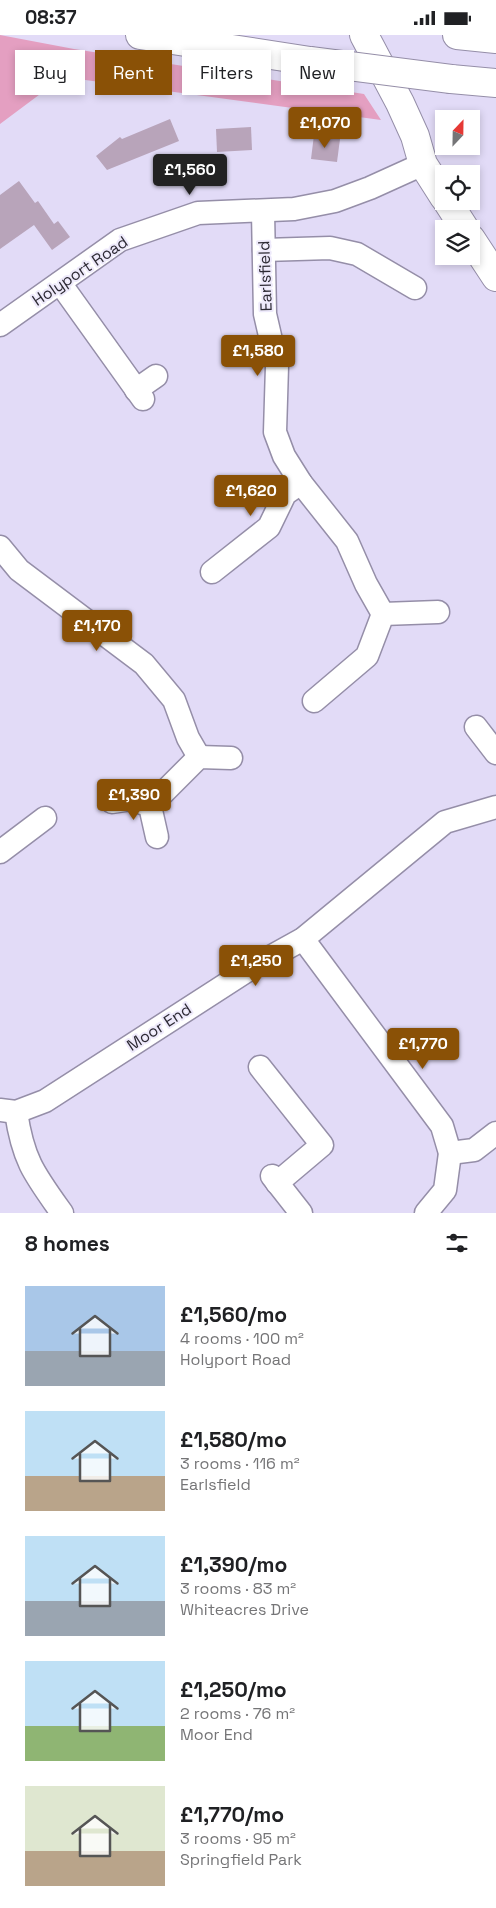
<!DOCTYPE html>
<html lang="en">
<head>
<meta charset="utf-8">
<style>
	body { margin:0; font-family:"Space Grotesk",sans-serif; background:#f6f6f6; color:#202124; height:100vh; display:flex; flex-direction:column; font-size:19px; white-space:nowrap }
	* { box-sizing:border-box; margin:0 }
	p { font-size:16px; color:#757577 }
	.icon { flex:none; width:28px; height:28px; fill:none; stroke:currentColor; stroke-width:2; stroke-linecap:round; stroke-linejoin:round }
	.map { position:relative; height:1178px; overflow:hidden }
	.side { display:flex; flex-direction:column; background:#fff; flex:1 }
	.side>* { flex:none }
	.top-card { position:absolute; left:15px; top:15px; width:466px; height:45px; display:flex; gap:10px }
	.needle { width:32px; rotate:22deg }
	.fabs { position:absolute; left:435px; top:75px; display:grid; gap:10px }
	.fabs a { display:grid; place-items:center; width:45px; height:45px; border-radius:0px; background:#fff; box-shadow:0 2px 8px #0003; font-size:25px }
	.price { position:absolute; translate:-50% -42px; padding:0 11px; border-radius:5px; background:#8a5106; color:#fff; font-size:16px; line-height:32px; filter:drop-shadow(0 1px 2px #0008) }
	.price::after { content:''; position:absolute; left:50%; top:30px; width:15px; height:11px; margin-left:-8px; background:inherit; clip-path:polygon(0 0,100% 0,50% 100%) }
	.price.selected { background:#222; color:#fff }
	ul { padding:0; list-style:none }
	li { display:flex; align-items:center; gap:15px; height:125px; padding:0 25px }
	li span { display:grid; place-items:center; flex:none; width:140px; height:100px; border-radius:0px; color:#555 }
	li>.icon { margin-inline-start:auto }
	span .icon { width:60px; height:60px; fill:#fffc; stroke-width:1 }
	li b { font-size:21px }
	h2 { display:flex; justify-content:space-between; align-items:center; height:60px; padding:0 25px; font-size:21px }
	.chip { padding:0 18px; border-radius:0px; background:#fff; box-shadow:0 2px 8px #0003; font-size:18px; line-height:45px }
	.chip.selected { background:#8a5106; color:#fff }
	.status { display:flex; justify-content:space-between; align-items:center; height:35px; padding:0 25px; background:#fff; direction:ltr }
	.status svg { height:14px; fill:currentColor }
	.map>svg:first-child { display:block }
	.green { fill:#e49fc1 }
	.building { fill:#b8a4ba }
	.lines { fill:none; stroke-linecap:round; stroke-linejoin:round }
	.minor-casing { stroke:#958ea8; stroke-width:25 }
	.major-casing { stroke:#958ea8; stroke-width:30 }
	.highway-casing { stroke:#958ea8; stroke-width:30 }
	.minor { stroke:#fff; stroke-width:22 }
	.major { stroke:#fff; stroke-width:28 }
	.highway { stroke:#fff; stroke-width:28 }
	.highway-bridge-casing { stroke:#958ea8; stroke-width:30; stroke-linecap:butt }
	.highway-bridge { stroke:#fff; stroke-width:28 }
	.labels { text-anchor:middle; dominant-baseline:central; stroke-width:4; stroke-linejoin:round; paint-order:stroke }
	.street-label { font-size:16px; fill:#2d2a34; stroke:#eeeafb }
</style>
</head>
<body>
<div class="status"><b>08:37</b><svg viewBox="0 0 49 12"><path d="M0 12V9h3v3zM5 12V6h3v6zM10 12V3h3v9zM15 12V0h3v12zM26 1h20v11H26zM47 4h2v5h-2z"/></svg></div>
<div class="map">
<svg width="496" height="1178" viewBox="0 0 496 1178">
	<rect width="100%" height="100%" fill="#e2dbf7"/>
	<!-- green -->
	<polygon class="green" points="0,0 74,14 364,59 381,85 63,42 0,89"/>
	<!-- building -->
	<g class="building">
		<polygon points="170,84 179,106 107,135 96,121 120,102 122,104"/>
		<polygon points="251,92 252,115 217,117 216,94"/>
		<polygon points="314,100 340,104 337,127 311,124"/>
		<polygon points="19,146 35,168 38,166 54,189 58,186 70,202 52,215 34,190 0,214 0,160"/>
	</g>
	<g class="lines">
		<!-- minor casing -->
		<g class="minor-casing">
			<g id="minor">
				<polyline points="263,177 265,279 277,331 275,397 284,421 301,448 347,506 366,549 383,579"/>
				<polyline points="264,215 330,213 357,219 415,253"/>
				<polyline points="60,248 143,364"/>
				<polyline points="0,290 120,205 198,178 294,174 335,166 370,153 423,129"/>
				<polyline points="136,355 156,341"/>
				<polyline points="0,512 19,535 144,629 174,665 188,703 199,722"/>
				<polyline points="212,537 269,492 285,459 301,448"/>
				<polyline points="314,666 367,621 383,579 438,577"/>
				<polyline points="476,692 496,718"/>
				<polyline points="112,767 132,764 150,771 157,802"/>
				<polyline points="150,771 199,722 231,723"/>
				<polyline points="0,817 45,783"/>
				<polyline points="303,904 442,1091 450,1118 445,1155 426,1178"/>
				<polyline points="260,1032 322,1110 277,1148"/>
				<polyline points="0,1075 16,1077 45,1066 256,930 303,904 445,787 496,772"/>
				<path d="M 16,1077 C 23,1125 34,1139 62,1178"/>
				<polyline points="450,1118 474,1115 496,1098"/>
				<polyline points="272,1141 301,1178"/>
			</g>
		</g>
		<!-- major casing -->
		<g class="major-casing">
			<g id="major">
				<polyline points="364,0 400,68 415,101 423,129 444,162"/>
				<polyline points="447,166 465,194"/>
				<polyline points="471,204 496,242"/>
			</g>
		</g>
		<!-- highway casing -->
		<g class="highway-casing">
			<g id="highway">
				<polyline points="140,0 310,26"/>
				<polyline points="457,0 496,4"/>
				<polyline points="451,44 496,48"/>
			</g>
		</g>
		<!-- minor -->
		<use href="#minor" class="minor"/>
		<!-- major -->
		<use href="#major" class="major"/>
		<!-- highway -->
		<use href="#highway" class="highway"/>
		<!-- highway-bridge casing -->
		<g class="highway-bridge-casing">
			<polyline id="highway-bridge" points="310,26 451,44"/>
		</g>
		<!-- highway-bridge -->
		<use href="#highway-bridge" class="highway-bridge"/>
	</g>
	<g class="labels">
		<!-- street labels -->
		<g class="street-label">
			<text transform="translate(80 236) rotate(-34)">Holyport Road</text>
			<text transform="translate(265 241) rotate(-92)">Earlsfield</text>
			<text transform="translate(159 992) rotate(-33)">Moor End</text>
		</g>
	</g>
</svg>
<div class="fabs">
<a><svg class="needle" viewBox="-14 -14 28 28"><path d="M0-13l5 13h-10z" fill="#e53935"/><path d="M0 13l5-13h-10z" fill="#757577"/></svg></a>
<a><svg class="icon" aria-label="locate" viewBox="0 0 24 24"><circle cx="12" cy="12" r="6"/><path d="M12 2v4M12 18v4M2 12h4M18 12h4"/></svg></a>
<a><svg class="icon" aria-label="layers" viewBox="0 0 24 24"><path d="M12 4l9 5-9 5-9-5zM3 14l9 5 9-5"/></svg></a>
</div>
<b class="price" style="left:325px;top:114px">£1,070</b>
<b class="price selected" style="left:190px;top:161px">£1,560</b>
<b class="price" style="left:258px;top:342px">£1,580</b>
<b class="price" style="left:251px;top:482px">£1,620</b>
<b class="price" style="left:97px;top:617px">£1,170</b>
<b class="price" style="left:134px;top:786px">£1,390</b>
<b class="price" style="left:256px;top:952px">£1,250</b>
<b class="price" style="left:423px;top:1035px">£1,770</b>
<div class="top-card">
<a class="chip">Buy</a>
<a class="chip selected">Rent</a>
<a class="chip">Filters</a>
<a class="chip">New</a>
</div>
</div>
<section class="side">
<h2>8 homes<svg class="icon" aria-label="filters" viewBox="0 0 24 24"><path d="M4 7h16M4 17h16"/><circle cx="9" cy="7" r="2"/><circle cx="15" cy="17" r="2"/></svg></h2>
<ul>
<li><span style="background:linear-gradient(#a9c7e8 65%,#9aa5b1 0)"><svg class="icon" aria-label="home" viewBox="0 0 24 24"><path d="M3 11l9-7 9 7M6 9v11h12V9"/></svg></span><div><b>£1,560/mo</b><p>4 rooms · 100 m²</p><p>Holyport Road</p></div></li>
<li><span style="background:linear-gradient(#bfe0f5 65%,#b9a48a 0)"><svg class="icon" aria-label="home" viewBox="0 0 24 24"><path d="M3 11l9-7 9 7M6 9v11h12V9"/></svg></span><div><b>£1,580/mo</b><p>3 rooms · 116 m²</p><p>Earlsfield</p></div></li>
<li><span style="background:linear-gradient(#bfe0f5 65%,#9aa5b1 0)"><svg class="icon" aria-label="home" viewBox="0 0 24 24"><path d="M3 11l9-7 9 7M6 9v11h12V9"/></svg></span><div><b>£1,390/mo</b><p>3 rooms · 83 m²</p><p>Whiteacres Drive</p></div></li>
<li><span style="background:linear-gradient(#bfe0f5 65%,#8fb573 0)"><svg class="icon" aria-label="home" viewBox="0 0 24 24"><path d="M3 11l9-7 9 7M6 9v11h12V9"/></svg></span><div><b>£1,250/mo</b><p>2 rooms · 76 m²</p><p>Moor End</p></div></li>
<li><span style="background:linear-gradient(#dfe7d0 65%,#b9a48a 0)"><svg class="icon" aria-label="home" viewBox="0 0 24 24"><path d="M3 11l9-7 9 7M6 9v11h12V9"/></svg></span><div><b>£1,770/mo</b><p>3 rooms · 95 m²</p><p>Springfield Park</p></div></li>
</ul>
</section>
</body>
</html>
